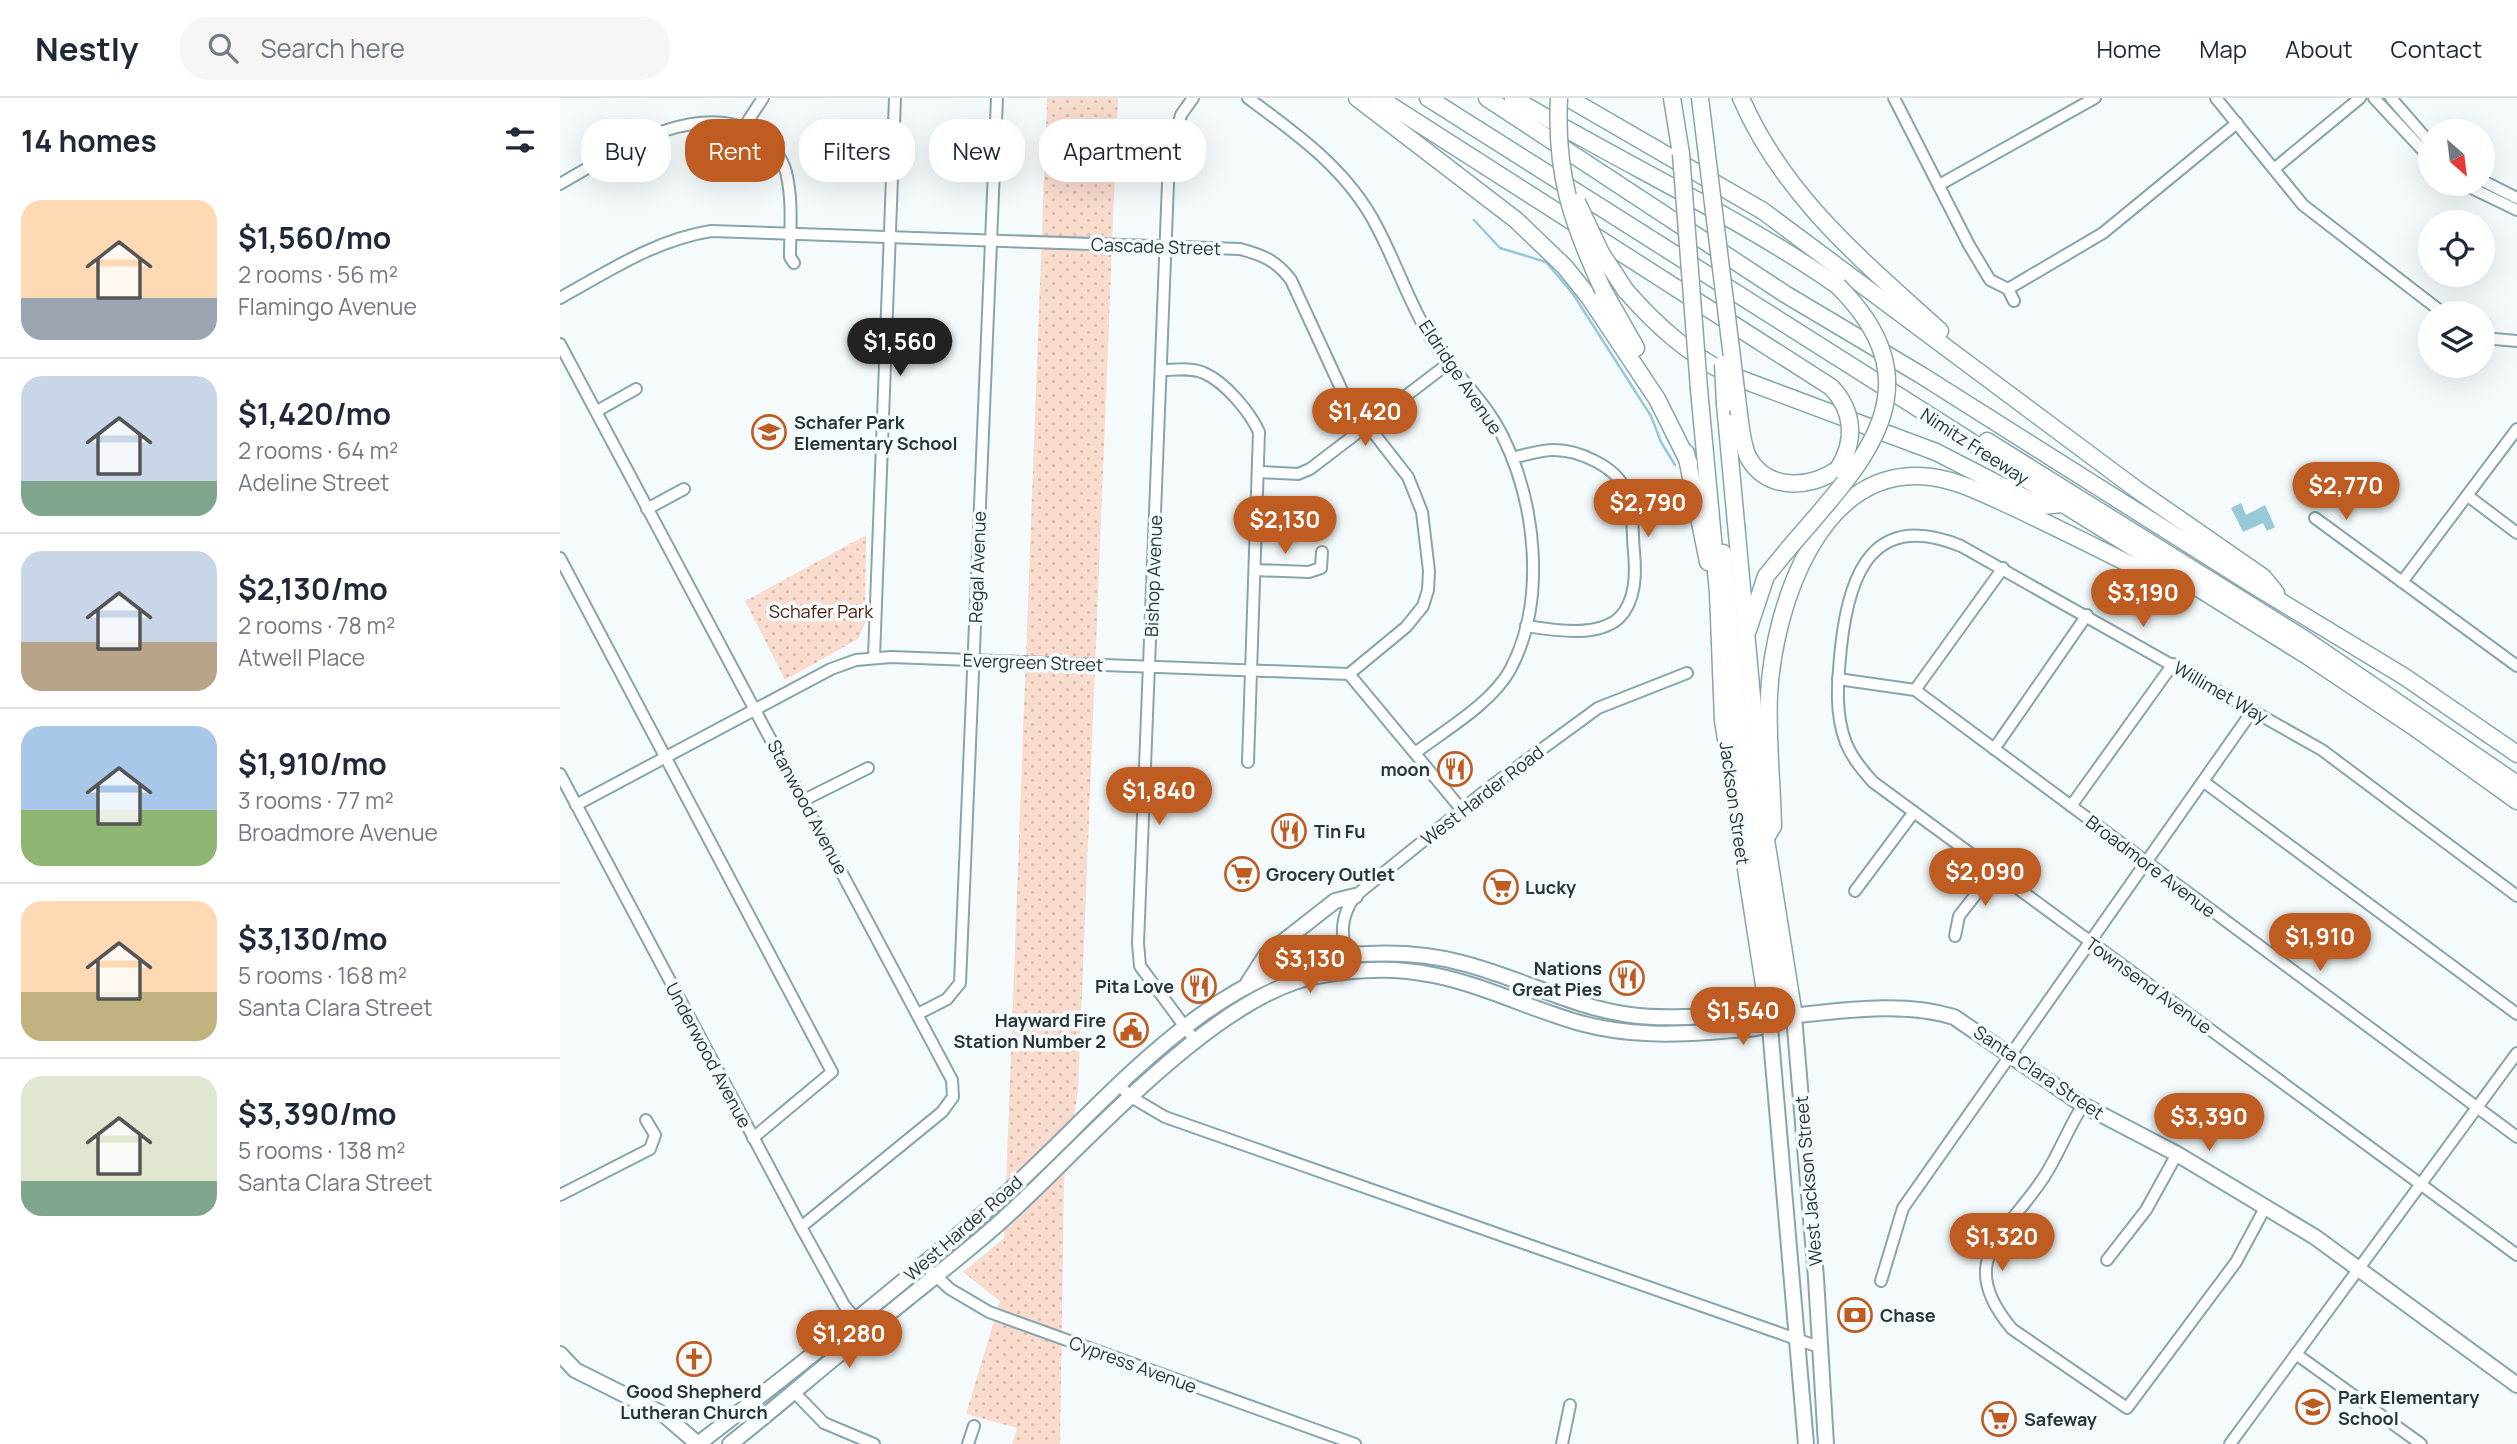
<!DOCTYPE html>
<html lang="en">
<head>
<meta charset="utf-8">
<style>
	body { margin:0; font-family:Manrope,sans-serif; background:#f6f6f7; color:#1f2937; height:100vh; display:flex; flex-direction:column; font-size:26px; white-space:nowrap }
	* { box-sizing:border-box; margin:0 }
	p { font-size:23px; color:#747a83 }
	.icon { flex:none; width:38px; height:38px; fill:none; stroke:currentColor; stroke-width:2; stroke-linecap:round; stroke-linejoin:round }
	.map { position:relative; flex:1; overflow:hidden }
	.details { display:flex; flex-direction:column; background:#fff; width:560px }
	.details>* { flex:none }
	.banner { position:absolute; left:21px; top:21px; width:665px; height:63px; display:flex; gap:14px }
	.needle { width:46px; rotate:152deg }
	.buttons { position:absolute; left:1858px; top:21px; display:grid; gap:14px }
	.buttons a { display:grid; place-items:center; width:77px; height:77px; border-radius:50%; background:#fff; box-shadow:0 7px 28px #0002; font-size:35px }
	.price { position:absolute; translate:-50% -60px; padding:0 16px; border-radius:24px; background:#be5c21; color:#fff; font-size:23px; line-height:46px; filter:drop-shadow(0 2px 4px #0008) }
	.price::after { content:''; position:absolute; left:50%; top:42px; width:21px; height:16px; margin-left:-10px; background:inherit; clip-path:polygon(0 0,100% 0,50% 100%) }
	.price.on { background:#222; color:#fff }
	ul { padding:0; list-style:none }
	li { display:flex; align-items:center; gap:21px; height:175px; padding:0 21px }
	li+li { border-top:2px solid #e0e1e3 }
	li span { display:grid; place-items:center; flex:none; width:196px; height:140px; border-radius:21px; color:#555 }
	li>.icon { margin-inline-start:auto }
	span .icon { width:84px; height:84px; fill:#fffc; stroke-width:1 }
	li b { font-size:30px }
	h2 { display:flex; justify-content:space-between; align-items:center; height:84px; padding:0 21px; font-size:30px }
	.tag { padding:0 24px; border-radius:28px; background:#fff; box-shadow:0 7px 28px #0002; font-size:24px; line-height:63px }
	.tag.on { background:#be5c21; color:#fff }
	header { display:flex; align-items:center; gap:42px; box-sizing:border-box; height:98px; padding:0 35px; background:#fff; border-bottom:2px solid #e0e1e3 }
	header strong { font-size:33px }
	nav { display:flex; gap:38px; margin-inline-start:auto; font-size:24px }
	.search { width:490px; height:63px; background:#f6f6f7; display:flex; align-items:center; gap:18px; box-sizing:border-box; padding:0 24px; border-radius:28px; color:#747a83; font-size:26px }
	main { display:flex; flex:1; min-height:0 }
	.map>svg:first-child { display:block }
	.park { fill:url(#park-dots) }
	.water { fill:#97c9d6 }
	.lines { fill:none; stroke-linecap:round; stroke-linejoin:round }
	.stream { stroke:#97c9d6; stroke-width:2.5 }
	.minor-casing { stroke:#88a5ac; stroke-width:14 }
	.major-casing { stroke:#88a5ac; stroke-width:18 }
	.highway-casing { stroke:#88a5ac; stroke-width:19 }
	.minor { stroke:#fff; stroke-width:10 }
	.major { stroke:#fff; stroke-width:14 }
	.highway { stroke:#fff; stroke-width:16 }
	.highway-bridge-casing { stroke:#88a5ac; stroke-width:19; stroke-linecap:butt }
	.highway-bridge { stroke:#fff; stroke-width:16 }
	.labels { text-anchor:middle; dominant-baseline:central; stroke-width:7; stroke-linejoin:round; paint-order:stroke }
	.street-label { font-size:18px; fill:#283437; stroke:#f5fbfc }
	.poi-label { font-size:18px; font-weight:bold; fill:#283437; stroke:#f5fbfc; text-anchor:start }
	.park-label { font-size:18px; fill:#4d1c00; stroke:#f5fbfc }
</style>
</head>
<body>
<header>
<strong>Nestly</strong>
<div class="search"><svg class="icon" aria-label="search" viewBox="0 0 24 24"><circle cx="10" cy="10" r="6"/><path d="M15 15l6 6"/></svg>Search here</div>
<nav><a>Home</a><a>Map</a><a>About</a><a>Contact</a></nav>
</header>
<main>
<section class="details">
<h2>14 homes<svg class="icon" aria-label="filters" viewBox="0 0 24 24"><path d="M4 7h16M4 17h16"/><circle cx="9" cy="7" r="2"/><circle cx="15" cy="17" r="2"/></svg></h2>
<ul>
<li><span style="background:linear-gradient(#ffd9b3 70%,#9aa5b1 0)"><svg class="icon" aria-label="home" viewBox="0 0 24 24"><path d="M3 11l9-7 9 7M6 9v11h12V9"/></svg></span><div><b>$1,560/mo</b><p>2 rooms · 56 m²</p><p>Flamingo Avenue</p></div></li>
<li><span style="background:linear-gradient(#c9d6e8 75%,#7fa58c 0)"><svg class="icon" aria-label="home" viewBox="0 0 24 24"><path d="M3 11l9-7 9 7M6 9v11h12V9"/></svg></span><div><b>$1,420/mo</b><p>2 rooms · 64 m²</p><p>Adeline Street</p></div></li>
<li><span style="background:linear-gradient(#c9d6e8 65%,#b9a48a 0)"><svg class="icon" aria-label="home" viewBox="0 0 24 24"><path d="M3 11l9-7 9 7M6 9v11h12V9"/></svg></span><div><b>$2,130/mo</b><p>2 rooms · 78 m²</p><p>Atwell Place</p></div></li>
<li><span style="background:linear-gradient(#a9c7e8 60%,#8fb573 0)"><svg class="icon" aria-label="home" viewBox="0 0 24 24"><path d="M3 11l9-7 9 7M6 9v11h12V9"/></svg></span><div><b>$1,910/mo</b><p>3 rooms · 77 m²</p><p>Broadmore Avenue</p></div></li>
<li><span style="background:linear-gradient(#ffd9b3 65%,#c2b280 0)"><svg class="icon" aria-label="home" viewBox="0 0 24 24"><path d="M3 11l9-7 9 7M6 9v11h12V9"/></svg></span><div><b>$3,130/mo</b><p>5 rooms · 168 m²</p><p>Santa Clara Street</p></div></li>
<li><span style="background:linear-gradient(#dfe7d0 75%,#7fa58c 0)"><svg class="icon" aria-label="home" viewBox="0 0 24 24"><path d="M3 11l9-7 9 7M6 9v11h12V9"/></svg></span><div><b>$3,390/mo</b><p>5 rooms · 138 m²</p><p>Santa Clara Street</p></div></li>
</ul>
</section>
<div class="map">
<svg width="1957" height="1346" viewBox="0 0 1957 1346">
	<defs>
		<pattern id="park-dots" width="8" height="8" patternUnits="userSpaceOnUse" patternTransform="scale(1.75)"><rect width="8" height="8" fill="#fadcce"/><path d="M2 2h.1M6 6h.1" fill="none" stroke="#d6bdb2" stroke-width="1.8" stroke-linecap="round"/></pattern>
	</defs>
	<rect width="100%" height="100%" fill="#f5fbfc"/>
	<!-- park -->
	<g class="park">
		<polygon points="487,0 558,0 518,993 504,1083 500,1346 452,1346 457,1330 406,1316 440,1203 403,1174 444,1140"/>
		<polygon points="306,437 305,525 298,541 225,582 185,503"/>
	</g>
	<!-- water -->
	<polygon class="water" points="1681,405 1686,417 1705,407 1715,429 1707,433 1703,425 1683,434 1671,410"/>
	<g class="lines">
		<!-- stream -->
		<polyline class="stream" points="914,122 940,150 986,164 1013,196 1091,318 1101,344 1115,367"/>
		<!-- minor casing -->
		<g class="minor-casing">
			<g id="minor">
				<polyline points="633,0 621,17 609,60 578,845 580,868 636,944"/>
				<path d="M 688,0 C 738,37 788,72 817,129 C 835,163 848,201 867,234 C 889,271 923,299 942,337 C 976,405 987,503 950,572 C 931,606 885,632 855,655"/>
				<polyline points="1334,0 1409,147 1430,182 1448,191 1454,203"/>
				<polyline points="1656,0 1743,107 1883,215"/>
				<polyline points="1814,0 1871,61"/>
				<polyline points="1831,0 1871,46"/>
				<polyline points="186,26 203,0"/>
				<polyline points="1714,71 1800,0"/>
				<polyline points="1923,83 1957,100"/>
				<path d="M 0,86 C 56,54 136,0 198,36 C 209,45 222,59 226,74 C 233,102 230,131 230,159 L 234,165"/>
				<polyline points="1903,86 1957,112"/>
				<polyline points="1379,87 1535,0"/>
				<polyline points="1448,191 1543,135 1677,25"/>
				<path d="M 0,200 C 49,173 95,142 151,133 L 680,151 C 703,157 717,163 731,182 L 784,297 L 848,379 L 862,414 L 869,473 L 868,492 L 863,508 L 846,529 L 789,576"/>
				<polyline points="1923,240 1957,243"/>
				<polyline points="0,246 392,982 393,999 382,1014 241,1129"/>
				<path d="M 601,272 C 614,272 632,269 644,275 C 665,284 690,314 699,334 L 688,664"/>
				<polyline points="37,313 76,291"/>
				<path d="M 952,360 C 965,357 980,352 994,352 C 1018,352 1055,368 1065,391 C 1074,409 1072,435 1074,454 C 1076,476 1076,503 1059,520 C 1037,540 993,532 966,528"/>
				<polyline points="700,374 738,376 750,371 889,265"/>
				<polyline points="1908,398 1957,435"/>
				<polyline points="87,411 124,391"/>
				<polyline points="1755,420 1957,568"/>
				<polyline points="0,460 272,974 193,1040"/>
				<polyline points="695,472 749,474 761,470 762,454"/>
				<polyline points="1842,484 1957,331"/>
				<polyline points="314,559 335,0"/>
				<polyline points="1278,581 1355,592 1957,1039"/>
				<polyline points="1355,592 1443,470"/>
				<polyline points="1434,651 1527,517"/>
				<polyline points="0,676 241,1129 284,1207 306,1234"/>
				<polyline points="1644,684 1957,916"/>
				<polyline points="244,702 308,670"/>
				<polyline points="16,707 271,571 296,562 331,559 789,576 902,712"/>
				<polyline points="1511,708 1613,566"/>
				<polyline points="1295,793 1354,714"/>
				<path d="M 1957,798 L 1762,652 L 1401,448 C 1313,412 1289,475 1281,549 C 1278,581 1274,614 1286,645 C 1292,660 1302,672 1313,684 L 1957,1157"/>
				<polyline points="1395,838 1399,818 1434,773"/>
				<path d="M 788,873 C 784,842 776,825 795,798 L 930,689 L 1038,610 L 1127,575"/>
				<polyline points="358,916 387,901 400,885 437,0"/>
				<polyline points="559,987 571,999 605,1019 1259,1249"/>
				<path d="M 1523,1007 C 1508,1030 1499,1056 1484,1079 C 1447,1136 1393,1161 1452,1231 L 1567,1310 L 1676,1164 L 1706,1108"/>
				<polyline points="0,1097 90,1051 95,1037 86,1022"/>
				<polyline points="1547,1162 1586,1112 1617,1056"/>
				<polyline points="363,1166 390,1191 429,1214 795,1346"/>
				<polyline points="1321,1183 1343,1110 1693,612"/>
				<polyline points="1736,1256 1861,1346"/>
				<polyline points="235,1295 264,1325 314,1346"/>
				<polyline points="408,1346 414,1328"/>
				<polyline points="1002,1346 1010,1307"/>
				<polyline points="1670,1346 1957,955"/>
			</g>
		</g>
		<!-- major casing -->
		<g class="major-casing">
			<g id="major">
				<polyline points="688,885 706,857 775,803 795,798"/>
				<polyline points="1209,918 1246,1346"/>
				<polyline points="1234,918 1256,1180 1266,1346"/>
				<polyline points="0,1256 15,1272 103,1316 138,1346"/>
				<path d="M 138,1346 C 241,1267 343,1186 441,1100 C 539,1014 651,865 789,857 C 826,854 866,855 902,865 C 958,879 1012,909 1070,917 C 1116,923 1163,916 1208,913 L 1219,919 C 1275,914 1340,902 1394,919 L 1523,1007 L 1617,1056 L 1755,1139 L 1957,1287"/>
				<path d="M 170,1346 C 217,1309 262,1269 309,1232 C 352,1196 396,1163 438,1126 C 518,1055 652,897 757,878 C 794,871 836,869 873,877 C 924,887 970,911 1020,925 C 1068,938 1113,937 1161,933 C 1182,931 1204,933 1219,919"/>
			</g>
		</g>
		<!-- highway casing -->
		<g class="highway-casing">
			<g id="highway">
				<polyline points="797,0 956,122 1005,169 1029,199 1097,301 1129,365"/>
				<polyline points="819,0 1271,289"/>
				<polyline points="868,0 1402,338 1503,406 1749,559 1854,629 1957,703"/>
				<polyline points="927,0 1225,196 1361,277 1690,485 1845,579 1957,656"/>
				<path d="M 953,0 C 1060,65 1175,116 1278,188"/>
				<polyline points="1008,0 1203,113 1576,391 1703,479 1716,495"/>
				<polyline points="1112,0 1121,56"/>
				<polyline points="1140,0 1146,49"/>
				<path d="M 1181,0 C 1224,99 1302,162 1380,233"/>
				<polyline points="1043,192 1076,250"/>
				<path d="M 1066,193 C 1097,228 1128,256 1170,277 L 1376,354 L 1481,408 L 1503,406"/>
				<polyline points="1139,291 1158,495 1163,622 1208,913"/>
				<polyline points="1165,306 1204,729 1234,918"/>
				<path d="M 1179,316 C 1181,330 1182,346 1188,359 C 1206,393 1250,391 1278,371"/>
				<polyline points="1427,343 1746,542 1957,686"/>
				<polyline points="1126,355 1148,464"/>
				<polyline points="1163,455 1186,702 1219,919"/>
				<polyline points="1188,532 1206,478 1229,450"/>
				<path d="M 1207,738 L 1213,728 C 1212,684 1207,639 1209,596 C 1214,508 1260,365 1371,379 C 1401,383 1428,398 1455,410 C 1497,430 1538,450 1579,471 L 1604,470"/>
			</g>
		</g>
		<!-- minor -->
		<use href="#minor" class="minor"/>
		<!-- major -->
		<use href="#major" class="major"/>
		<!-- highway -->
		<use href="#highway" class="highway"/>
		<!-- highway-bridge casing -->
		<g class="highway-bridge-casing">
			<g id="highway-bridge">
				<path d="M 999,0 C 995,75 1012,125 1043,192"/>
				<polyline points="1146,49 1179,316"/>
				<polyline points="1121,56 1139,291"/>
				<polyline points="1017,104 1041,155 1066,193"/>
				<polyline points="1163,266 1165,306"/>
				<path d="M 1271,289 C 1294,313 1296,343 1278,371"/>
				<path d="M 1229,450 C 1301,366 1381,291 1278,188"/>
			</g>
		</g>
		<!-- highway-bridge -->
		<use href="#highway-bridge" class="highway-bridge"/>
	</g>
	<!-- icons -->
	<defs>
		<g id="school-ring" transform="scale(1.75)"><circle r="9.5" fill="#f5fbfc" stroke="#be5c21" stroke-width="1.5"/><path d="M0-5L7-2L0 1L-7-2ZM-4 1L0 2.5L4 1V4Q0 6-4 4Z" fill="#be5c21"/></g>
		<g id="restaurant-ring" transform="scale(1.75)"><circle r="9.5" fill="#f5fbfc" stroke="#be5c21" stroke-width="1.5"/><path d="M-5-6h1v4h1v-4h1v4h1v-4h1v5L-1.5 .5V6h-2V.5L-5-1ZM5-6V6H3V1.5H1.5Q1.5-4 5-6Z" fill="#be5c21"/></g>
		<g id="supermarket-ring" transform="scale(1.75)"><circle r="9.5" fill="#f5fbfc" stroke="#be5c21" stroke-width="1.5"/><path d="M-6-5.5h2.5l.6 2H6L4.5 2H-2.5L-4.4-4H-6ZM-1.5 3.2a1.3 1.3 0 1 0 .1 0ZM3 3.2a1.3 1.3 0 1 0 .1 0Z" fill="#be5c21"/></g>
		<g id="civic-ring" transform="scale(1.75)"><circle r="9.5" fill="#f5fbfc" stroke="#be5c21" stroke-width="1.5"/><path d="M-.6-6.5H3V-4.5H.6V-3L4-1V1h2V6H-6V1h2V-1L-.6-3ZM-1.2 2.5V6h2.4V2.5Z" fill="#be5c21"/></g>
		<g id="bank-ring" transform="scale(1.75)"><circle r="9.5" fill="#f5fbfc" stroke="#be5c21" stroke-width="1.5"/><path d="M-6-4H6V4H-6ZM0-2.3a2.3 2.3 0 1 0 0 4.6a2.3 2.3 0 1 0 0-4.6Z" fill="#be5c21"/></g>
		<g id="church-ring" transform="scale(1.75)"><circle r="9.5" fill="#f5fbfc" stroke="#be5c21" stroke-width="1.5"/><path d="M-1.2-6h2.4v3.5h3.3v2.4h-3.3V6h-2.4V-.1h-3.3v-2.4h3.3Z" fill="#be5c21"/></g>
	</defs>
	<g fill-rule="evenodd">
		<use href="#school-ring" x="209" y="334"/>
		<use href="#restaurant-ring" x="895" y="671"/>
		<use href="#restaurant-ring" x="729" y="733"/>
		<use href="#supermarket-ring" x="682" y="776"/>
		<use href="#supermarket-ring" x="941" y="789"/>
		<use href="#restaurant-ring" x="1067" y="880"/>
		<use href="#restaurant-ring" x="639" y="888"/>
		<use href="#civic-ring" x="571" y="932"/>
		<use href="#bank-ring" x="1295" y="1217"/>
		<use href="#church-ring" x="134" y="1261"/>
		<use href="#school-ring" x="1753" y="1309"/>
		<use href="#supermarket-ring" x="1439" y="1321"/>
	</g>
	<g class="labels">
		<!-- street labels -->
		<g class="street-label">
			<text transform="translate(596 148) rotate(2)">Cascade Street</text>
			<text transform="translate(901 279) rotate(56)">Eldridge Avenue</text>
			<text transform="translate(1415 348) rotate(33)">Nimitz Freeway</text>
			<text transform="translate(417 469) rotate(-88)">Regal Avenue</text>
			<text transform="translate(593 478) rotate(-88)">Bishop Avenue</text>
			<text transform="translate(473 564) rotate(2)">Evergreen Street</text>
			<text transform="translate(1661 594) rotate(30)">Willimet Way</text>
			<text transform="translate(922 697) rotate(-38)">West Harder Road</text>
			<text transform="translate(1175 705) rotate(82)">Jackson Street</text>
			<text transform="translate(248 709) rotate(62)">Stanwood Avenue</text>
			<text transform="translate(1591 768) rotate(37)">Broadmore Avenue</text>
			<text transform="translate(1589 887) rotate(36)">Townsend Avenue</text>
			<text transform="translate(149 957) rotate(62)">Underwood Avenue</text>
			<text transform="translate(1479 974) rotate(34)">Santa Clara Street</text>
			<text transform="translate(1248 1083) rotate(-95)">West Jackson Street</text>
			<text transform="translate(403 1130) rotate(-41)">West Harder Road</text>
			<text transform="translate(573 1266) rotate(20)">Cypress Avenue</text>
		</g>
		<!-- poi labels -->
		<g class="poi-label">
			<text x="234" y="324">Schafer Park<tspan x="234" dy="21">Elementary School</tspan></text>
			<text x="870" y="671" text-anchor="end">moon</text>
			<text x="754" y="733">Tin Fu</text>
			<text x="706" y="776">Grocery Outlet</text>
			<text x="965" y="789">Lucky</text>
			<text x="1042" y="870" text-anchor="end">Nations<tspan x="1042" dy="21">Great Pies</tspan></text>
			<text x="614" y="888" text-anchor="end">Pita Love</text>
			<text x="546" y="922" text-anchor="end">Hayward Fire<tspan x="546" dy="21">Station Number 2</tspan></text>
			<text x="1320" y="1217">Chase</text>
			<text x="134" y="1293" text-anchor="middle">Good Shepherd<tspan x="134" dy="21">Lutheran Church</tspan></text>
			<text x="1778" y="1299">Park Elementary<tspan x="1778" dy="21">School</tspan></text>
			<text x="1464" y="1321">Safeway</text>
		</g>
		<!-- park labels -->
		<g class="park-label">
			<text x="261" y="513">Schafer Park</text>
		</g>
	</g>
</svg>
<div class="buttons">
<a><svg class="needle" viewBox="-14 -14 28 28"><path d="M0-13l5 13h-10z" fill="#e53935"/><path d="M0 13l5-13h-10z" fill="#747a83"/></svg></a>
<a><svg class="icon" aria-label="locate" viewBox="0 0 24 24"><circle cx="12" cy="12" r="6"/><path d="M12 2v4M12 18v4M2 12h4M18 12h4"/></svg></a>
<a><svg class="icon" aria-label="layers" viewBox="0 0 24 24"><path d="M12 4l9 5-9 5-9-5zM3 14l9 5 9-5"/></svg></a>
</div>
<b class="price on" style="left:340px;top:280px">$1,560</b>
<b class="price" style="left:805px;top:350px">$1,420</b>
<b class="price" style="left:1786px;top:424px">$2,770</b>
<b class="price" style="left:1088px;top:441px">$2,790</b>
<b class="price" style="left:725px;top:458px">$2,130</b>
<b class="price" style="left:1583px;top:531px">$3,190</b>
<b class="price" style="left:599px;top:729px">$1,840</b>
<b class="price" style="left:1425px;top:810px">$2,090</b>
<b class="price" style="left:1760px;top:875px">$1,910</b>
<b class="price" style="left:750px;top:897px">$3,130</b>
<b class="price" style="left:1183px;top:949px">$1,540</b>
<b class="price" style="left:1649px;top:1055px">$3,390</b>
<b class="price" style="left:1442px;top:1175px">$1,320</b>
<b class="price" style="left:289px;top:1272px">$1,280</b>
<div class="banner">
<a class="tag">Buy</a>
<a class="tag on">Rent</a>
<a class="tag">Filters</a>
<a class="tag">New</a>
<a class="tag">Apartment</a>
</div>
</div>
</main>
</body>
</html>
